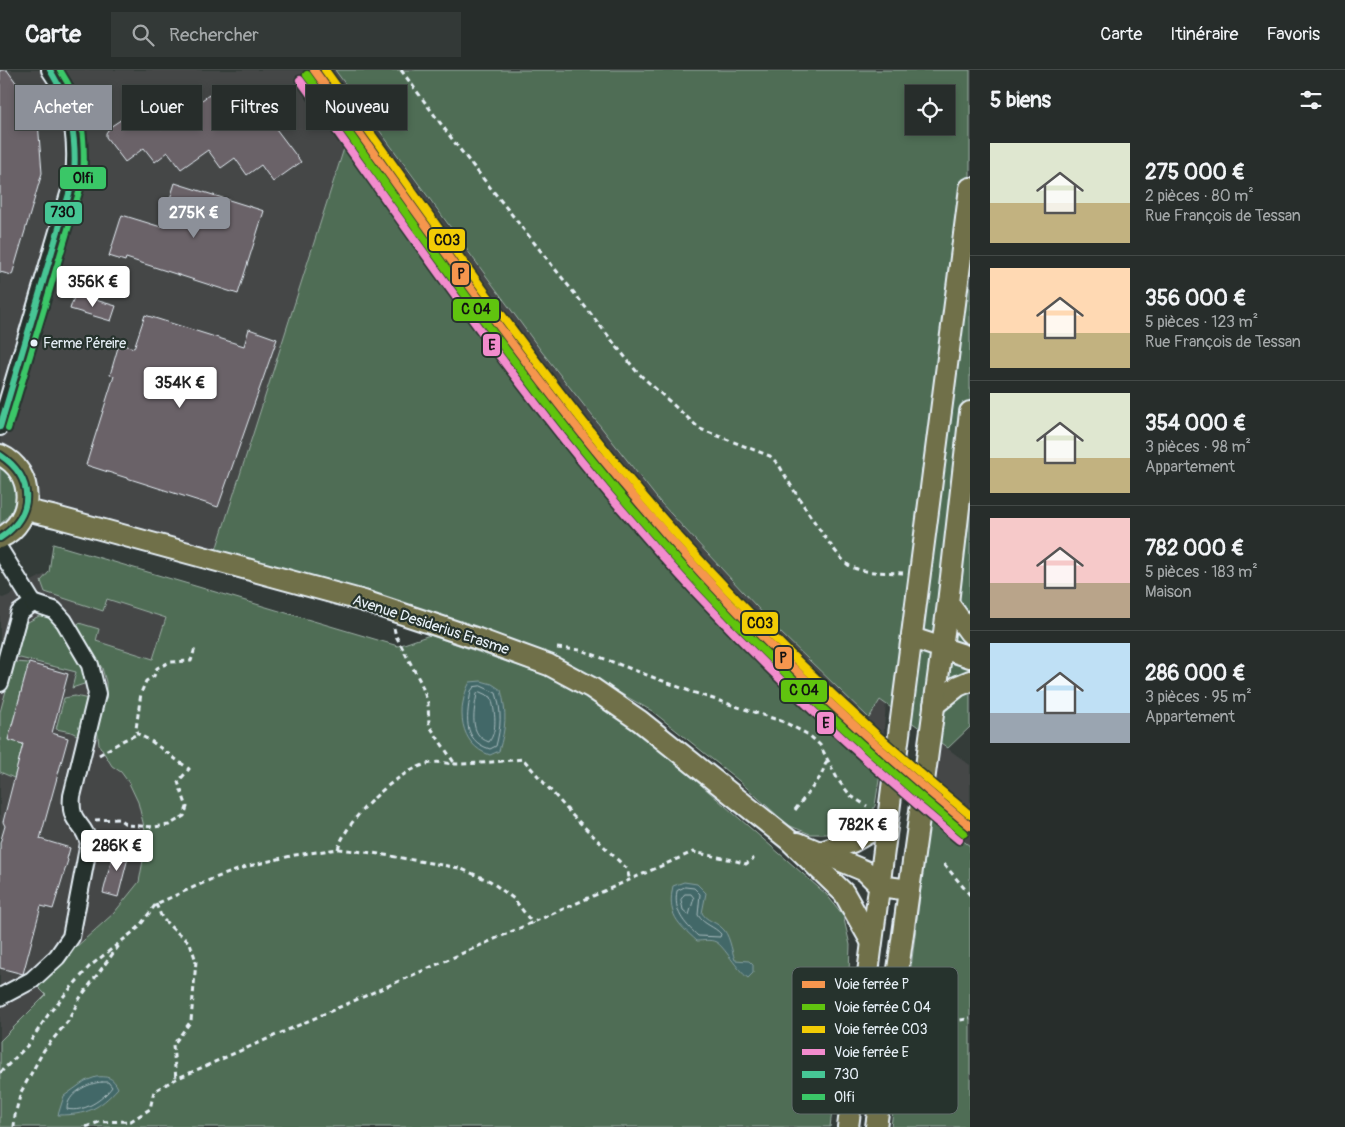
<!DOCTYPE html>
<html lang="fr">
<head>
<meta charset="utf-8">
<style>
	body { margin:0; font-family:Pangolin,sans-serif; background:#333937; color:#f1f3f6; height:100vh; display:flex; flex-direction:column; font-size:19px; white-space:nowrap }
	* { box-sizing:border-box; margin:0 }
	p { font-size:16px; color:#a4a8a9 }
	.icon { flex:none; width:28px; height:28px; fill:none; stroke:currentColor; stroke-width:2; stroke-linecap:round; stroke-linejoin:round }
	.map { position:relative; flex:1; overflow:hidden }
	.panel { display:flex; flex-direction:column; background:#272d2b; width:375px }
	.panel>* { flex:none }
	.top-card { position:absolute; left:15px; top:15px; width:475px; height:45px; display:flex; gap:10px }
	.fabs { position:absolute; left:905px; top:15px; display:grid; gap:10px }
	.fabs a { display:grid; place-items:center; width:50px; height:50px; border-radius:0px; background:#272d2b; box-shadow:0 2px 8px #0003,0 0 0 1px #434947; font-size:25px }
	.price { position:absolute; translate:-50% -42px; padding:0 11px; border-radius:5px; background:#fff; color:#222; font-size:16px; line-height:32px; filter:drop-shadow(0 1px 2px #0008) }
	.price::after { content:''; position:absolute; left:50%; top:30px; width:15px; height:11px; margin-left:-8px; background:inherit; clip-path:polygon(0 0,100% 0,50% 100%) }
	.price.current { background:#8c9099; color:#fff }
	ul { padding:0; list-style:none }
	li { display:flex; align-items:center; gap:15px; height:125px; padding:0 20px }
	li+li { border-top:1px solid #434947 }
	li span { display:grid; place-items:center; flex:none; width:140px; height:100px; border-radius:0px; color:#555 }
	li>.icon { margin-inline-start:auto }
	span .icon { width:60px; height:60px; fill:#fffc; stroke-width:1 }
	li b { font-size:21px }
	h2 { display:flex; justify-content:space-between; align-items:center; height:60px; padding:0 20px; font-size:21px }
	.tag { padding:0 18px; border-radius:0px; background:#272d2b; box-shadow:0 2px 8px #0003,0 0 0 1px #434947; font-size:18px; line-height:45px }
	.tag.current { background:#8c9099; color:#fff }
	header { display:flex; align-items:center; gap:30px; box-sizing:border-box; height:70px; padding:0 25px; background:#272d2b; border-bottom:1px solid #434947 }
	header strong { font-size:24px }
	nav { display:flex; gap:28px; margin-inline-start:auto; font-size:18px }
	.search { width:350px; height:45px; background:#333937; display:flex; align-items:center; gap:12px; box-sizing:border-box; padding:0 18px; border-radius:0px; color:#a4a8a9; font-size:19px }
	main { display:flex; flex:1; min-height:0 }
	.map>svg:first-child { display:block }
	.built { fill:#444747 }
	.green { fill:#506d55; stroke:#9cafa6; fill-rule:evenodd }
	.water { fill:#436867; stroke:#859fa1 }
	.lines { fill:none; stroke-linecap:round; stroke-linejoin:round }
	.shore { stroke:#a6babe; stroke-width:1 }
	.building { fill:#6b6268; stroke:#e8f1f8 }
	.minor-casing { stroke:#e8f1f8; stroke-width:20 }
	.major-casing { stroke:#e8f1f8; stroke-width:24 }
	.path { stroke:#e8f1f8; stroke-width:3; stroke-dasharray:5 4; stroke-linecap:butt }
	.minor { stroke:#26332d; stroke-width:16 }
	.major { stroke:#6f704a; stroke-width:20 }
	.bus-1-casing { stroke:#26332d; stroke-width:10 }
	.bus-2-casing { stroke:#26332d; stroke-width:10 }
	.bus-1 { stroke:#46c695; stroke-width:6 }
	.bus-2 { stroke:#3ac767; stroke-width:6 }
	.rail-1-casing { stroke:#26332d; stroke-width:11 }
	.rail-2-casing { stroke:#26332d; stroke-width:11 }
	.rail-3-casing { stroke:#26332d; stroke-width:11 }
	.rail-4-casing { stroke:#26332d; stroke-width:11 }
	.rail-1 { stroke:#f5964e; stroke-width:8 }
	.rail-2 { stroke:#60c40f; stroke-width:8 }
	.rail-3 { stroke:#f2cc05; stroke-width:8 }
	.rail-4 { stroke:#f28ccd; stroke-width:8 }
	.bus-dot { fill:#e8f1f8; stroke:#26332d; stroke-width:2 }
	.labels { text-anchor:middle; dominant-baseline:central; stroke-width:4.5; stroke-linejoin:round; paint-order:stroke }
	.bus-label { font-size:14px; fill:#e8f1f8; stroke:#26332d; text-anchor:start }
	.street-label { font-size:15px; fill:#e8f1f8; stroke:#26332d }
	.key { fill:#26332d; stroke:#606c6a; stroke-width:1 }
	.key-label { font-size:14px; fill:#e8f1f8 }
	.line-badge { stroke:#26332d; stroke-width:2 }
	.pale-badge-label { font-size:14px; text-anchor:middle; font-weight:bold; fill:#111 }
</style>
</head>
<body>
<header>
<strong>Carte</strong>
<div class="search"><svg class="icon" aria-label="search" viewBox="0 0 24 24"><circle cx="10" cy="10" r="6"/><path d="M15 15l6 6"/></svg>Rechercher</div>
<nav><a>Carte</a><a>Itinéraire</a><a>Favoris</a></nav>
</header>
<main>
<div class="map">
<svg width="970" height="1057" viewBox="0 0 970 1057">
	<rect width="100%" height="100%" fill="#343c39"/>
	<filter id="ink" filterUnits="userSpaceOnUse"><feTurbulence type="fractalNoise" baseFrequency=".02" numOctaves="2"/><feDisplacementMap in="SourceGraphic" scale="10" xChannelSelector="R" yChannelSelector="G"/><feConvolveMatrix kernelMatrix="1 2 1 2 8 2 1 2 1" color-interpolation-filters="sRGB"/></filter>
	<g filter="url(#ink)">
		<!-- built -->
		<g class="built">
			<polygon points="0,0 335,0 449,158 660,432 780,562 869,648 880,630 886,633 881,697 777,601 704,525 621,433 347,70 216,480 0,421"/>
			<polygon points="53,474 398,576 430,565 147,835 46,926 0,971 0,527 3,528 25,518 32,511 49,502"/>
			<polygon points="939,672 970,695 970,776 930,746"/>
		</g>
		<!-- green -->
		<g class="green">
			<path d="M 335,0 L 970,0 L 970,657 L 948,678 L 880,630 L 869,648 L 780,562 L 660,432 L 542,282 ZM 914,24 L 946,24 L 946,56 L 914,56 Z"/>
			<polygon points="347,69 621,433 704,525 777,601 881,697 875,736 864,753 856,758 835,764 810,764 788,755 738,710 652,641 590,606 396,531 216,480"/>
			<path d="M 0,397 C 22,411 20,439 0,454 Z"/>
			<polygon points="53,474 398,576 430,565 552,608 595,632 654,674 826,824 843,845 850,875 849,904 830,1057 0,1057 0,971 46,925 35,914 114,843 139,812 147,769 138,732 129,713 121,702 112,696 99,675 97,659 106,627 106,612 102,598 75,556 79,553 99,559 96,571 153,589 166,548 107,529 103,541 45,522 41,511 49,502"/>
			<polygon points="39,546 46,546 53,548 87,597 87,613 72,618 76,602 16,587 26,553"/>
			<polygon points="14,592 29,593 8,669 23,674 14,708 0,702 0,642"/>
			<polygon points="75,626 89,629 81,667 71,662 56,659 64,628"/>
			<polygon points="930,746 970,776 970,1057 891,1057"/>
		</g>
		<!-- water -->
		<g class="water">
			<path d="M 481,611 L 492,614 L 501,620 C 507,644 506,657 499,681 L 490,685 C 459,675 456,638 470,612 Z"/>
			<path d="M 684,812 L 697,814 L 706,823 L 702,843 C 707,851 714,851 721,857 C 730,864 731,879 735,890 L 749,891 L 753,895 L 753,903 L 748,908 C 737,900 724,876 716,872 C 710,869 703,871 697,871 C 677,853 667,844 673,816 Z"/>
			<path d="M 96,1007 C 107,1006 113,1007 118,1018 C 99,1039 87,1045 58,1045 L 64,1026 L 85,1011 Z"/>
		</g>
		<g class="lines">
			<!-- shore -->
			<g class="shore">
				<path d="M 481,616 L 496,623 C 502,642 501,657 496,676 L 490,679 C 461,670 467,645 471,621 L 474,617 Z"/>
				<path d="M 480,622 L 491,627 C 495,641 498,660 489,672 C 468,665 474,641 477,624 Z"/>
				<path d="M 685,817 L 694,818 L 700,824 L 698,845 C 704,855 714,856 721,864 L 720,867 L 698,866 C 684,853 673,841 677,821 Z"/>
				<polygon points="685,824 691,824 694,828 689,845 683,840 681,830"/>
				<path d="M 102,1012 L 108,1012 L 112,1017 C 103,1030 83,1043 67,1039 C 67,1024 87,1013 102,1012 Z"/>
			</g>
		</g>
		<!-- building -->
		<g class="building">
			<polygon points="0,0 7,0 35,39 32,50 38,52 42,103 12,205 0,202"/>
			<polygon points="249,23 301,92 273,112 261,95 247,105 235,88 221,98 208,80 181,99 168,82 155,92 144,78 125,92 106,67 106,63 110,57 143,35 161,59 209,25 222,42"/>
			<polygon points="175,113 264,141 238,224 126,188 125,191 109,186 122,145 161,157"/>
			<polygon points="75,224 116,236 111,251 70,239"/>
			<polygon points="145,245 244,276 249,259 277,269 218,437 86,395 114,306 110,305 119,274 134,278"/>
			<polygon points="29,593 68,604 52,663 68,668 40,769 70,778 67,789 68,790 53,839 41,836 23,904 0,898 0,773 5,756 3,752 23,674 8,670"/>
			<polygon points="115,776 130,780 118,827 103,823"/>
		</g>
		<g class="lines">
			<!-- minor casing -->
			<g class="minor-casing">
				<g id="minor">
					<path d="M 0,357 L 74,107 C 78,68 73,32 50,0"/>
					<polyline points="0,480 33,533 19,543 0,613"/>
					<path d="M 0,927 L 32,910 L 57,887 L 71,867 L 89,773 C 83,750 69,755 72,726 L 97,624 L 90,595 L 64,551 L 54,540 L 33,533"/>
				</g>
			</g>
			<!-- major casing -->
			<g class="major-casing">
				<g id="major">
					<path d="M 0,385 C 36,401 35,452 0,468"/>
					<polyline points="26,440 56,447 364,531 478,569 549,595 592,618 640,651 789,770 844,823 871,871"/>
					<polyline points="948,533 970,563"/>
					<polyline points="912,568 970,587"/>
					<polyline points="934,635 958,616 970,611"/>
					<polyline points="798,773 865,801 880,816 909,820"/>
					<polyline points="821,782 852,772 887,752"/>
					<polyline points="848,1057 970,118"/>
					<polyline points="876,1057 918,756 948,533 970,342"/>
				</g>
			</g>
			<!-- path -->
			<g class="path">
				<path d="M 401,0 L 458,77 L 637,302 L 700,359 L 770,386 L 779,395 C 788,412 836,489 850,496 C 864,504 887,502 903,503"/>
				<polyline points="394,558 396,566 421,613 428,633 429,655 455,694"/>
				<polyline points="557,578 581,580 692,622 784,652 809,665 820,675 838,710 851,726 867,736"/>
				<polyline points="99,685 124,670 138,664"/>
				<polyline points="795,740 821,706 827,690"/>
				<polyline points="95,750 119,749 127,755 154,757 169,755 184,746 187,737 178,712 189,699 151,671 138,664 136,659 141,623 146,611 154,606 157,598 170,592 191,591 195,578"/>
				<path d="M 338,779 C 347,748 398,699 431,693 C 439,691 449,694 457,694 C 479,694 501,691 523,689 L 573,746 L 627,799 L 630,811"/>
				<polyline points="944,794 970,825"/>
				<polyline points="156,834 162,848 173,859 190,873 196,891 191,951 173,975 176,1009"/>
				<path d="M 910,936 C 927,950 949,954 970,948"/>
				<polyline points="0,1003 28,975 50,942 89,897 138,858 156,834 212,809 249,796 295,785 338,779 373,783 459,798 490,811 514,829 533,854"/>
				<polyline points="14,1057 15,1045 21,1022 44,980 68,951 80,928 120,874"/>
				<path d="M 86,1057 L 99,1052 L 131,1051 L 150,1039 L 154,1021 L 176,1009 L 693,782 C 711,786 729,788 746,794 L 754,788"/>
			</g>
			<!-- minor -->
			<use href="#minor" class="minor"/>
			<!-- major -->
			<use href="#major" class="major"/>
			<!-- bus-1 casing -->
			<g class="bus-1-casing">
				<g id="bus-1">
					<path d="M 0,357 L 74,107 C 77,68 71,34 50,0"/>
					<path d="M 0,385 C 35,408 35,445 0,468"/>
				</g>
			</g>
			<!-- bus-2 casing -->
			<g class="bus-2-casing">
				<path id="bus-2" d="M 8,359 L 83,109 C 86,70 82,33 60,0"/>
			</g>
			<!-- bus-1 -->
			<use href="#bus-1" class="bus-1"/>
			<!-- bus-2 -->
			<use href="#bus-2" class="bus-2"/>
			<!-- rail-1 casing -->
			<g class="rail-1-casing">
				<path id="rail-1" d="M 314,0 C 419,144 519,292 635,428 C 736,548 849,656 970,756"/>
			</g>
			<!-- rail-2 casing -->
			<g class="rail-2-casing">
				<path id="rail-2" d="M 307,5 C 412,150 513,298 628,434 C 730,554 843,663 964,763"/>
			</g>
			<!-- rail-3 casing -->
			<g class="rail-3-casing">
				<path id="rail-3" d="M 325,0 C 428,142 527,287 640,422 C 740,540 851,647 970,745"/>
			</g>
			<!-- rail-4 casing -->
			<g class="rail-4-casing">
				<path id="rail-4" d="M 300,10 C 405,155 506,304 622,440 C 724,560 837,669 959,770"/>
			</g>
			<!-- rail-1 -->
			<use href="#rail-1" class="rail-1"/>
			<!-- rail-2 -->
			<use href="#rail-2" class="rail-2"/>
			<!-- rail-3 -->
			<use href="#rail-3" class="rail-3"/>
			<!-- rail-4 -->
			<use href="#rail-4" class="rail-4"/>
		</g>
	</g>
	<!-- markers -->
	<circle class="bus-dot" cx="34" cy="273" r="4.5"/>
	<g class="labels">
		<!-- bus labels -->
		<g class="bus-label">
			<text x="43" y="273">Ferme Péreire</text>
		</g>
		<!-- street labels -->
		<g class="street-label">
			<text transform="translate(431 555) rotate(18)">Avenue Desiderius Erasme</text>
		</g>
	</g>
	<!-- legend -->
	<rect x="792" y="897" width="166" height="147" rx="8" class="key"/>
	<rect x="802" y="911" width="23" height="7" fill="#f5964e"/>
	<rect x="802" y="934" width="23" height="6" fill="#60c40f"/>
	<rect x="802" y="956" width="23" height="7" fill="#f2cc05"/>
	<rect x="802" y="979" width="23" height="6" fill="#f28ccd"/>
	<rect x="802" y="1001" width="23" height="7" fill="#46c695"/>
	<rect x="802" y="1024" width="23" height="6" fill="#3ac767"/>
	<g class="key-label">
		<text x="834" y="919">Voie ferrée P</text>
		<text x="834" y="942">Voie ferrée C 04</text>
		<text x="834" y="964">Voie ferrée C03</text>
		<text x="834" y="987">Voie ferrée E</text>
		<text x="834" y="1009">730</text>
		<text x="834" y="1032">Olfi</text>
	</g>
	<g class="line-badge">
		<rect x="59" y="96" width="48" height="24" rx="5" fill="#3ac767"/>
		<rect x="44" y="131" width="39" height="24" rx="5" fill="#46c695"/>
		<rect x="428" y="158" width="38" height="24" rx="5" fill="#f2cc05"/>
		<rect x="451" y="192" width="19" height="24" rx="5" fill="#f5964e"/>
		<rect x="452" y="228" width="48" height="24" rx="5" fill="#60c40f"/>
		<rect x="482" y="263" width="19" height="24" rx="5" fill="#f28ccd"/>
		<rect x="741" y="541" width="38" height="24" rx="5" fill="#f2cc05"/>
		<rect x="774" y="576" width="19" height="24" rx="5" fill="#f5964e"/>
		<rect x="780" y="609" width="48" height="24" rx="5" fill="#60c40f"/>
		<rect x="816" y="641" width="19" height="24" rx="5" fill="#f28ccd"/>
	</g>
	<g class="pale-badge-label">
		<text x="83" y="113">Olfi</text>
		<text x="63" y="147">730</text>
		<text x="447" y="175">C03</text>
		<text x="461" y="209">P</text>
		<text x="476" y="244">C 04</text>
		<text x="492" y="280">E</text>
		<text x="760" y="558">C03</text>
		<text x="783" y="593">P</text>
		<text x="804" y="625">C 04</text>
		<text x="826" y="658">E</text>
	</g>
</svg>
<div class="fabs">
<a><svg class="icon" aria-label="locate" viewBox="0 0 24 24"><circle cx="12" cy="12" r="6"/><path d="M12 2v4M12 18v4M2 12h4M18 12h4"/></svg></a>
</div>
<b class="price current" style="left:194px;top:169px">275K €</b>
<b class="price" style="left:93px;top:238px">356K €</b>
<b class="price" style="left:180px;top:339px">354K €</b>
<b class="price" style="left:863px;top:781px">782K €</b>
<b class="price" style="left:117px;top:802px">286K €</b>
<div class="top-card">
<a class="tag current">Acheter</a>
<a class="tag">Louer</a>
<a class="tag">Filtres</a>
<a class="tag">Nouveau</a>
</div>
</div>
<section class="panel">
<h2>5 biens<svg class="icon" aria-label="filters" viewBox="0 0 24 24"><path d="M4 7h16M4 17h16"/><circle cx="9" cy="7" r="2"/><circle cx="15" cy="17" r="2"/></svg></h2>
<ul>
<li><span style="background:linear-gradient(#dfe7d0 60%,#c2b280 0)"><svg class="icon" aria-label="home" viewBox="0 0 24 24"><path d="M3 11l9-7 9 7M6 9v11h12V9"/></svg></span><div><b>275 000 €</b><p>2 pièces · 80 m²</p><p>Rue François de Tessan</p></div></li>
<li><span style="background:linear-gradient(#ffd9b3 65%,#c2b280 0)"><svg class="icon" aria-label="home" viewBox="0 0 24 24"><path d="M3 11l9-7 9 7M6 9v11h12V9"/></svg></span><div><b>356 000 €</b><p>5 pièces · 123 m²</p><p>Rue François de Tessan</p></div></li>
<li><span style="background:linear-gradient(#dfe7d0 65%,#c2b280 0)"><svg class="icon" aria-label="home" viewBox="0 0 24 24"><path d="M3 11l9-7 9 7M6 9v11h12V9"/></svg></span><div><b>354 000 €</b><p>3 pièces · 98 m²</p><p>Appartement</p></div></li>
<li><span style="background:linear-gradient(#f6c9c9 65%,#b9a48a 0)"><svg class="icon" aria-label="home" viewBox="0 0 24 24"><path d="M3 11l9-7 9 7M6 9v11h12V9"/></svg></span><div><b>782 000 €</b><p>5 pièces · 183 m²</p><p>Maison</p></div></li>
<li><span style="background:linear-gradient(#bfe0f5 70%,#9aa5b1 0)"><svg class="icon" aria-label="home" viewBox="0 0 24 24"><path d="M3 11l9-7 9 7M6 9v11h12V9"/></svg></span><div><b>286 000 €</b><p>3 pièces · 95 m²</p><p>Appartement</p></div></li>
</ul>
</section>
</main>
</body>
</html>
